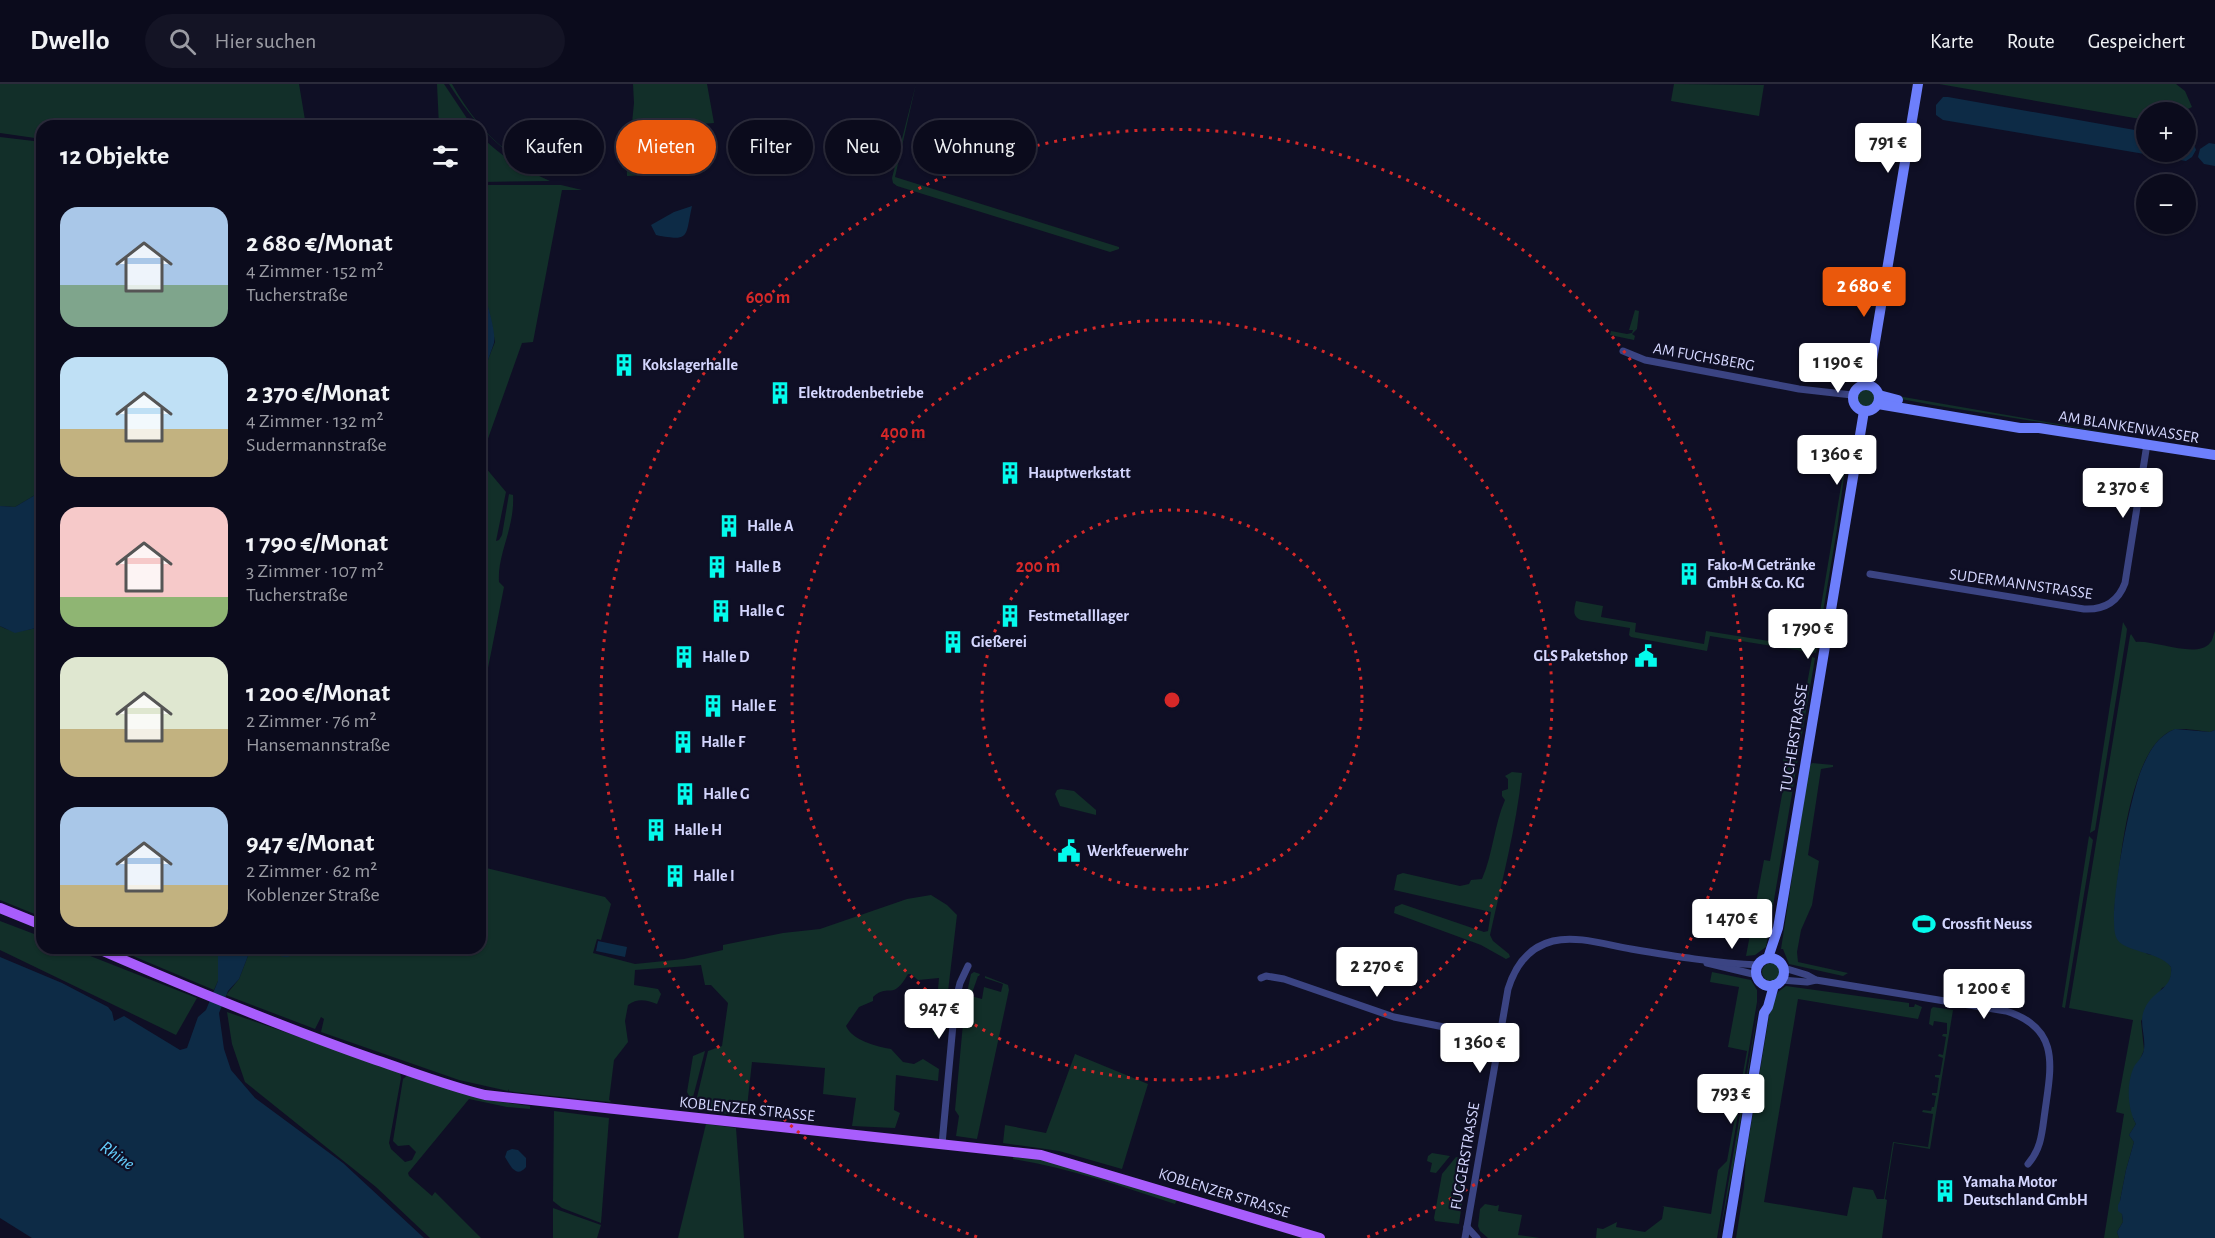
<!DOCTYPE html>
<html lang="de">
<head>
<meta charset="utf-8">
<style>
	body { margin:0; font-family:"Alegreya Sans",sans-serif; background:#141425; color:#f1f3f6; height:100vh; display:flex; flex-direction:column; font-size:22px; white-space:nowrap }
	* { box-sizing:border-box; margin:0 }
	p { font-size:20px; color:#9a9ba3 }
	.icon { flex:none; width:33px; height:33px; fill:none; stroke:currentColor; stroke-width:2; stroke-linecap:round; stroke-linejoin:round }
	.map { position:relative; flex:1; overflow:hidden }
	.sheet { position:absolute; left:36px; top:36px; width:450px; height:834px; display:flex; flex-direction:column; background:#0b0b1c; border-radius:18px; box-shadow:0 2px 4px #0004,0 0 0 2px #2b2b3b }
	.sheet>* { flex:none }
	.top-card { position:absolute; left:504px; top:36px; width:570px; height:54px; display:flex; gap:12px }
	.buttons { position:absolute; left:2136px; top:18px; display:grid; gap:12px }
	.buttons a { display:grid; place-items:center; width:60px; height:60px; border-radius:50%; background:#0b0b1c; box-shadow:0 2px 4px #0004,0 0 0 2px #2b2b3b; font-size:30px }
	.price { position:absolute; translate:-50% -51px; padding:0 14px; border-radius:6px; background:#fff; color:#222; font-size:20px; line-height:39px; filter:drop-shadow(0 2px 3px #0008) }
	.price::after { content:''; position:absolute; left:50%; top:36px; width:18px; height:14px; margin-left:-9px; background:inherit; clip-path:polygon(0 0,100% 0,50% 100%) }
	.price.active { background:#ea580c; color:#fff }
	ul { padding:0; list-style:none }
	li { display:flex; align-items:center; gap:18px; height:150px; padding:0 24px }
	li span { display:grid; place-items:center; flex:none; width:168px; height:120px; border-radius:18px; color:#555 }
	li>.icon { margin-inline-start:auto }
	span .icon { width:72px; height:72px; fill:#fffc; stroke-width:1 }
	li b { font-size:26px }
	h2 { display:flex; justify-content:space-between; align-items:center; height:72px; padding:0 24px; font-size:26px }
	.pill { padding:0 21px; border-radius:27px; background:#0b0b1c; box-shadow:0 2px 4px #0004,0 0 0 2px #2b2b3b; font-size:21px; line-height:54px }
	.pill.active { background:#ea580c; color:#fff }
	header { display:flex; align-items:center; gap:36px; box-sizing:border-box; height:84px; padding:0 30px; background:#0b0b1c; border-bottom:2px solid #2b2b3b }
	header strong { font-size:28px }
	nav { display:flex; gap:33px; margin-inline-start:auto; font-size:21px }
	.search { width:420px; height:54px; background:#141425; display:flex; align-items:center; gap:15px; box-sizing:border-box; padding:0 21px; border-radius:33px; color:#9a9ba3; font-size:22px }
	.map>svg:first-child { display:block }
	.green { fill:#122f29 }
	.water { fill:#0d2b46 }
	.lines { fill:none; stroke-linecap:round; stroke-linejoin:round }
	.street { stroke:#3b4483; stroke-width:7 }
	.secondary { stroke:#6d7ffc; stroke-width:10 }
	.primary { stroke:#a85dfc; stroke-width:10 }
	.ring { fill:none; stroke:#d62828; stroke-width:3; stroke-dasharray:3 6 }
	.labels { text-anchor:middle; dominant-baseline:central; stroke-width:4.5; stroke-linejoin:round; paint-order:stroke }
	.street-label { font-size:16px; fill:#d4d6fe; stroke:#0f0f25 }
	.poi-label { font-size:16px; font-weight:bold; fill:#d4d6fe; stroke:#0f0f25; text-anchor:start }
	.water-label { font-size:18px; font-style:italic; fill:#64cefc; stroke:#0f0f25 }
	.centre { fill:#d62828; stroke:#0f0f25; stroke-width:3 }
	.ring-label { font-size:18px; text-anchor:middle; font-weight:bold; fill:#d62828; stroke:#0f0f25; stroke-width:4.5; stroke-linejoin:round; paint-order:stroke }
</style>
</head>
<body>
<header>
<strong>Dwello</strong>
<div class="search"><svg class="icon" aria-label="search" viewBox="0 0 24 24"><circle cx="10" cy="10" r="6"/><path d="M15 15l6 6"/></svg>Hier suchen</div>
<nav><a>Karte</a><a>Route</a><a>Gespeichert</a></nav>
</header>
<div class="map">
<svg width="2215" height="1154" viewBox="0 0 2215 1154">
	<rect width="100%" height="100%" fill="#0f0f25"/>
	<!-- green -->
	<g class="green">
		<polygon points="0,0 299,0 306,42 42,42 42,55 0,49"/>
		<polygon points="437,0 444,0 472,42 439,42"/>
		<path d="M 449,0 L 452,0 C 467,26 484,50 509,68 C 520,75 542,83 548,91 C 503,72 475,41 449,0 Z"/>
		<polygon points="633,0 707,0 714,39 688,41 689,89 627,92 626,59 632,39 634,19"/>
		<polygon points="916,0 895,93 1119,163 1119,165 1110,168 897,102 893,99 892,94"/>
		<polygon points="1674,0 1764,1 1759,32 1671,17"/>
		<polygon points="1939,0 2176,0 2185,7 2192,23 2188,25 2186,44 2186,28 2146,28 2146,36"/>
		<path d="M 480,51 C 500,72 524,86 550,97 L 480,98 Z"/>
		<polygon points="0,53 42,58 42,407 15,423 0,422"/>
		<polygon points="480,101 561,101 582,106 562,106 533,258 522,259 480,377 480,304 483,288 495,258 491,236 484,207 480,201"/>
		<polygon points="1635,226 1639,227 1637,245 1632,250 1635,252 1634,256 1610,251 1611,247 1627,250 1632,249 1633,246 1629,246"/>
		<circle cx="1866" cy="313" r="10"/>
		<polygon points="1892,311 2127,352 1933,321 1890,313"/>
		<path d="M 1850,348 L 1837,445 L 1816,569 L 1710,552 L 1707,567 L 1631,553 L 1629,551 L 1630,544 L 1581,536 C 1572,532 1574,526 1576,517 L 1603,522 L 1601,533 L 1636,539 L 1635,548 L 1704,560 L 1706,547 L 1814,564 Z"/>
		<path d="M 480,377 L 506,408 L 496,457 L 499,456 L 502,451 L 509,410 L 513,411 C 515,444 497,470 499,498 L 504,503 L 487,589 L 480,597 Z"/>
		<polygon points="2123,538 2127,545 2126,553 2095,746 2090,749"/>
		<path d="M 0,542 C 11,549 24,547 36,544 L 42,551 L 42,833 L 0,816 Z"/>
		<path d="M 2215,547 L 2215,646 L 2210,648 C 2200,647 2183,643 2173,646 C 2128,663 2119,787 2114,829 L 2147,870 L 2159,872 L 2166,877 L 2171,883 L 2171,892 L 2168,901 L 2162,904 L 2141,937 L 2144,966 L 2139,978 L 2133,1034 L 2136,1040 L 2129,1051 L 2134,1058 L 2126,1086 L 2120,1117 L 2123,1138 L 2117,1148 L 2119,1154 L 2104,1154 L 2124,1030 L 2116,1028 L 2133,936 L 2069,924 L 2130,552 L 2131,550 L 2136,558 C 2155,556 2197,575 2210,559 C 2213,556 2213,551 2215,547 Z"/>
		<polygon points="1812,573 1815,574 1766,863 1755,871 1746,872 1764,776 1770,777 1785,694 1783,678 1784,670 1794,671"/>
		<polygon points="1812,679 1833,681 1833,683 1821,685 1808,771 1819,777 1812,821 1801,846 1797,868 1798,878 1848,889 1843,892 1789,880 1783,865 1781,865 1809,683"/>
		<path d="M 1512,688 L 1522,689 C 1516,744 1502,797 1490,851 L 1493,857 L 1509,870 L 1510,873 L 1506,875 L 1481,861 L 1394,829 L 1395,823 L 1402,820 L 1484,848 L 1488,847 L 1491,828 L 1394,806 L 1397,791 L 1403,789 L 1460,802 L 1469,800 L 1471,796 L 1482,795 C 1493,770 1494,741 1505,716 L 1502,712 L 1502,707 L 1508,705 L 1508,695 L 1505,692 Z"/>
		<polygon points="1061,705 1074,707 1096,726 1096,731 1060,722 1055,710 1057,706"/>
		<polygon points="2089,752 2093,756 2065,924 2062,923"/>
		<path d="M 482,783 L 605,813 L 611,820 L 601,856 L 597,855 L 593,869 L 635,880 L 684,875 L 723,866 L 723,861 L 783,849 L 820,845 L 907,815 L 931,811 L 947,821 L 957,831 L 943,950 L 934,951 L 939,894 L 918,896 L 911,890 L 908,890 C 892,918 890,898 873,913 L 873,917 L 859,923 L 846,942 C 852,956 877,963 891,965 L 903,978 L 914,980 L 923,975 L 939,985 L 938,997 L 896,991 L 894,1026 L 900,1029 L 895,1044 L 852,1042 L 856,1014 L 823,1010 L 825,984 L 752,978 L 746,1032 L 694,1026 L 708,967 L 722,962 L 728,919 L 711,901 L 705,901 L 701,881 L 635,886 L 634,901 L 658,905 L 661,910 L 657,920 C 646,916 638,914 628,921 L 625,937 L 628,958 L 614,976 L 609,1016 L 611,1017 L 610,1018 L 514,1008 L 509,1007 L 509,1005 L 508,1007 L 459,996 L 321,948 L 324,935 L 321,933 L 315,945 L 226,911 L 239,895 L 251,864 L 264,864 L 277,872 L 297,869 L 300,864 L 480,864 L 480,784 Z"/>
		<polygon points="0,837 42,853 42,864 70,864 197,914 176,951 0,866"/>
		<polygon points="114,864 218,864 218,897 214,906"/>
		<circle cx="1771" cy="888" r="9"/>
		<polygon points="974,888 980,890 979,892 978,892 971,912 982,915 984,903 1001,908 1003,900 985,894 985,892 1008,901 1009,906 977,1055 956,1052 959,1032 955,1026 965,918 971,890"/>
		<polygon points="1712,888 1751,896 1757,906 1757,918 1717,1154 1596,1154 1597,1144 1603,1145 1617,1138 1616,1143 1645,1148 1662,1135 1664,1123 1662,1122 1711,1130 1718,1086 1727,1077 1747,967 1728,963 1739,903 1710,898"/>
		<polygon points="1786,902 1909,919 1909,923 1914,923 1915,920 1922,923 1918,935 1798,915 1764,1118 1847,1132 1853,1103 1873,1106 1877,1115 1884,1115 1893,1058 1928,1063 1933,1030 1922,1028 1923,1026 1931,1027 1932,1023 1934,1023 1936,1012 1932,1011 1932,1009 1937,1009 1939,994 1935,993 1935,991 1940,991 1943,974 1938,972 1939,970 1943,971 1946,953 1942,952 1943,950 1947,950 1947,939 1934,937 1933,942 1929,940 1931,925 1933,923 1953,926 1930,1065 1894,1059 1885,1115 1887,1116 1882,1154 1736,1154 1744,1104 1746,1071 1772,914 1775,914 1778,908"/>
		<polygon points="1760,912 1734,1079 1719,1154"/>
		<polygon points="227,928 400,988 401,994 389,1059 391,1065 405,1078 412,1076 416,1068 409,1061 398,1062 393,1057 403,995 408,991 487,1016 530,1022 530,1025 507,1023 469,1015 408,1089 409,1092 432,1112 435,1108 481,1154 430,1154 376,1103 245,998 232,960"/>
		<polygon points="705,967 692,1017 687,1008 693,972"/>
		<polygon points="1075,970 1148,1000 1122,1085 1059,1067 1003,1059 1005,1041 1046,1049"/>
		<polygon points="554,1027 609,1034 601,1139 562,1124 553,1117"/>
		<polygon points="706,1040 736,1044 744,1154 678,1154"/>
		<polygon points="1432,1069 1450,1072 1436,1089 1430,1088 1432,1079 1427,1077 1428,1072"/>
		<path d="M 1013,1072 L 1041,1075 L 1177,1115 L 1175,1120 C 1122,1102 1068,1084 1013,1075 Z"/>
		<polygon points="1456,1073 1468,1076 1459,1140 1435,1137 1434,1134 1442,1090"/>
		<polygon points="1485,1120 1496,1122 1499,1121 1498,1127 1522,1131 1518,1151 1540,1154 1488,1154 1480,1147 1478,1142 1480,1125"/>
		<polygon points="553,1124 601,1141 597,1154 553,1154"/>
	</g>
	<!-- water -->
	<g class="water">
		<polygon points="1943,13 1948,13 2146,48 2146,68 2186,68 2186,55 2193,58 2196,66 2192,73 2186,77 1943,36 1936,31 1936,21"/>
		<polygon points="2209,59 2215,60 2215,82 2204,80 2198,73 2200,65"/>
		<path d="M 692,122 C 685,153 691,158 656,151 L 651,141 L 674,128 Z"/>
		<path d="M 480,201 C 485,208 497,251 494,259 C 489,274 483,288 480,304 Z"/>
		<polygon points="42,407 42,551 36,544 15,549 0,542 0,422 15,423"/>
		<path d="M 2175,645 L 2210,648 L 2215,646 L 2215,1154 L 2119,1154 L 2117,1148 L 2123,1138 L 2122,1130 L 2118,1127 L 2118,1121 L 2120,1117 L 2126,1086 L 2134,1058 L 2129,1051 L 2136,1040 C 2128,1026 2126,1002 2133,985 C 2135,979 2143,974 2144,965 C 2146,951 2138,938 2145,924 C 2154,905 2173,906 2171,883 C 2158,866 2122,869 2116,853 C 2107,830 2131,706 2143,682 C 2150,666 2158,652 2175,645 Z"/>
		<polygon points="598,857 627,863 625,873 596,867"/>
		<polygon points="218,864 251,864 239,895 228,907 219,929 224,965 231,986 255,1014 343,1079 424,1154 32,1154 0,1134 0,873 62,899 108,923 112,928 114,937 124,932 180,966 187,964 198,933 206,926 218,897"/>
		<path d="M 264,864 L 300,864 C 290,879 276,872 264,864 Z"/>
		<path d="M 512,1065 L 518,1066 L 526,1074 L 526,1083 C 516,1095 510,1081 505,1073 L 507,1067 Z"/>
	</g>
	<g class="lines">
		<!-- street -->
		<g class="street">
			<polyline points="1623,267 1645,276 1799,305 1852,311"/>
			<path d="M 1870,490 L 2084,525 C 2104,526 2118,518 2125,499 L 2147,360"/>
			<polyline points="1707,879 1757,891"/>
			<path d="M 1784,884 L 1807,891 L 1816,896 L 2006,927 C 2061,944 2051,983 2045,1027 C 2042,1047 2042,1064 2028,1080"/>
			<polyline points="1261,894 1266,892 1284,895 1394,933 1499,954"/>
			<polyline points="1781,896 1807,898 1816,896"/>
			<polyline points="942,1060 955,919 960,899 968,882"/>
			<polyline points="1467,1143 1477,1154"/>
			<path d="M 1465,1154 L 1508,905 C 1515,882 1529,863 1553,857 C 1577,851 1607,861 1631,865 C 1673,872 1715,879 1759,881"/>
		</g>
		<!-- secondary -->
		<g class="secondary">
			<polyline points="1868,300 1918,0"/>
			<circle cx="1866" cy="314" r="13"/>
			<polyline points="1879,311 1898,316"/>
			<polyline points="1878,320 2020,344 2039,344 2215,371"/>
			<polyline points="1768,874 1778,844 1784,809 1864,327"/>
			<circle cx="1770" cy="888" r="14"/>
			<polyline points="1727,1154 1764,929 1768,923 1774,901"/>
		</g>
		<!-- primary -->
		<g class="primary">
			<polyline points="0,824 42,841"/>
			<path d="M 96,864 C 188,904 281,943 376,976 C 412,988 448,1002 485,1011 L 1041,1071 L 1320,1154"/>
		</g>
	</g>
	<!-- distance rings -->
	<g class="ring">
		<circle cx="1172" cy="616" r="190"/>
		<circle cx="1172" cy="616" r="380"/>
		<path d="M977 1153A571 571 0 1 1 1367 1153"/>
	</g>
	<!-- icons -->
	<defs>
		<g id="building-bare" transform="scale(1.8)"><path d="M-4-6H4V6H1V3H-1V6H-4ZM-2.5-4.3h1.7v1.8h-1.7ZM.8-4.3h1.7v1.8H.8ZM-2.5-1h1.7V.8h-1.7ZM.8-1h1.7V.8H.8Z" fill="#04faec" stroke="#0f0f25" stroke-width="2.5" paint-order="stroke"/></g>
		<g id="civic-bare" transform="scale(1.8)"><path d="M-.6-6.5H3V-4.5H.6V-3L4-1V1h2V6H-6V1h2V-1L-.6-3ZM-1.2 2.5V6h2.4V2.5Z" fill="#04faec" stroke="#0f0f25" stroke-width="2.5" paint-order="stroke"/></g>
		<g id="stadium-bare" transform="scale(1.8)"><path d="M0-5a6.5 5 0 1 0 0 10a6.5 5 0 1 0 0-10ZM-3.5-1.8h7v3.6h-7Z" fill="#04faec" stroke="#0f0f25" stroke-width="2.5" paint-order="stroke"/></g>
	</defs>
	<g fill-rule="evenodd">
		<use href="#building-bare" x="624" y="281"/>
		<use href="#building-bare" x="780" y="309"/>
		<use href="#building-bare" x="1010" y="389"/>
		<use href="#building-bare" x="729" y="442"/>
		<use href="#building-bare" x="717" y="483"/>
		<use href="#building-bare" x="1689" y="490"/>
		<use href="#building-bare" x="721" y="527"/>
		<use href="#building-bare" x="1010" y="532"/>
		<use href="#building-bare" x="953" y="558"/>
		<use href="#civic-bare" x="1646" y="572"/>
		<use href="#building-bare" x="684" y="573"/>
		<use href="#building-bare" x="713" y="622"/>
		<use href="#building-bare" x="683" y="658"/>
		<use href="#building-bare" x="685" y="710"/>
		<use href="#building-bare" x="656" y="746"/>
		<use href="#civic-bare" x="1069" y="767"/>
		<use href="#building-bare" x="675" y="792"/>
		<use href="#stadium-bare" x="1924" y="840"/>
		<use href="#building-bare" x="1945" y="1107"/>
	</g>
	<g class="labels">
		<!-- street labels -->
		<g class="street-label">
			<text transform="translate(1704 273) rotate(10)">AM FUCHSBERG</text>
			<text transform="translate(2129 343) rotate(9)">AM BLANKENWASSER</text>
			<text transform="translate(2021 500) rotate(8)">SUDERMANNSTRASSE</text>
			<text transform="translate(1794 654) rotate(-81)">TUCHERSTRASSE</text>
			<text transform="translate(747 1025) rotate(6)">KOBLENZER STRASSE</text>
			<text transform="translate(1465 1072) rotate(-80)">FUGGERSTRASSE</text>
			<text transform="translate(1224 1109) rotate(17)">KOBLENZER STRASSE</text>
		</g>
		<!-- poi labels -->
		<g class="poi-label">
			<text x="642" y="281">Kokslagerhalle</text>
			<text x="798" y="309">Elektrodenbetriebe</text>
			<text x="1028" y="389">Hauptwerkstatt</text>
			<text x="747" y="442">Halle A</text>
			<text x="1707" y="481">Fako-M Getränke<tspan x="1707" dy="18">GmbH &amp; Co. KG</tspan></text>
			<text x="735" y="483">Halle B</text>
			<text x="739" y="527">Halle C</text>
			<text x="1028" y="532">Festmetalllager</text>
			<text x="971" y="558">Gießerei</text>
			<text x="1628" y="572" text-anchor="end">GLS Paketshop</text>
			<text x="702" y="573">Halle D</text>
			<text x="731" y="622">Halle E</text>
			<text x="701" y="658">Halle F</text>
			<text x="703" y="710">Halle G</text>
			<text x="674" y="746">Halle H</text>
			<text x="1087" y="767">Werkfeuerwehr</text>
			<text x="693" y="792">Halle I</text>
			<text x="1942" y="840">Crossfit Neuss</text>
			<text x="1963" y="1098">Yamaha Motor<tspan x="1963" dy="18">Deutschland GmbH</tspan></text>
		</g>
		<!-- water labels -->
		<g class="water-label">
			<text transform="translate(117 1072) rotate(35)">Rhine</text>
		</g>
	</g>
	<circle cx="1172" cy="616" r="9" class="centre"/>
	<g class="ring-label">
		<text x="768" y="219">600 m</text>
		<text x="903" y="354">400 m</text>
		<text x="1038" y="488">200 m</text>
	</g>
</svg>
<div class="buttons">
<a>+</a>
<a>−</a>
</div>
<b class="price" style="left:1888px;top:90px">791 €</b>
<b class="price active" style="left:1864px;top:234px">2 680 €</b>
<b class="price" style="left:1838px;top:310px">1 190 €</b>
<b class="price" style="left:1837px;top:402px">1 360 €</b>
<b class="price" style="left:2123px;top:435px">2 370 €</b>
<b class="price" style="left:1808px;top:576px">1 790 €</b>
<b class="price" style="left:1732px;top:866px">1 470 €</b>
<b class="price" style="left:1377px;top:914px">2 270 €</b>
<b class="price" style="left:1984px;top:936px">1 200 €</b>
<b class="price" style="left:939px;top:956px">947 €</b>
<b class="price" style="left:1480px;top:990px">1 360 €</b>
<b class="price" style="left:1731px;top:1041px">793 €</b>
<div class="top-card">
<a class="pill">Kaufen</a>
<a class="pill active">Mieten</a>
<a class="pill">Filter</a>
<a class="pill">Neu</a>
<a class="pill">Wohnung</a>
</div>
<section class="sheet">
<h2>12 Objekte<svg class="icon" aria-label="filters" viewBox="0 0 24 24"><path d="M4 7h16M4 17h16"/><circle cx="9" cy="7" r="2"/><circle cx="15" cy="17" r="2"/></svg></h2>
<ul>
<li><span style="background:linear-gradient(#a9c7e8 65%,#7fa58c 0)"><svg class="icon" aria-label="home" viewBox="0 0 24 24"><path d="M3 11l9-7 9 7M6 9v11h12V9"/></svg></span><div><b>2 680 €/Monat</b><p>4 Zimmer · 152 m²</p><p>Tucherstraße</p></div></li>
<li><span style="background:linear-gradient(#bfe0f5 60%,#c2b280 0)"><svg class="icon" aria-label="home" viewBox="0 0 24 24"><path d="M3 11l9-7 9 7M6 9v11h12V9"/></svg></span><div><b>2 370 €/Monat</b><p>4 Zimmer · 132 m²</p><p>Sudermannstraße</p></div></li>
<li><span style="background:linear-gradient(#f6c9c9 75%,#8fb573 0)"><svg class="icon" aria-label="home" viewBox="0 0 24 24"><path d="M3 11l9-7 9 7M6 9v11h12V9"/></svg></span><div><b>1 790 €/Monat</b><p>3 Zimmer · 107 m²</p><p>Tucherstraße</p></div></li>
<li><span style="background:linear-gradient(#dfe7d0 60%,#c2b280 0)"><svg class="icon" aria-label="home" viewBox="0 0 24 24"><path d="M3 11l9-7 9 7M6 9v11h12V9"/></svg></span><div><b>1 200 €/Monat</b><p>2 Zimmer · 76 m²</p><p>Hansemannstraße</p></div></li>
<li><span style="background:linear-gradient(#a9c7e8 65%,#c2b280 0)"><svg class="icon" aria-label="home" viewBox="0 0 24 24"><path d="M3 11l9-7 9 7M6 9v11h12V9"/></svg></span><div><b>947 €/Monat</b><p>2 Zimmer · 62 m²</p><p>Koblenzer Straße</p></div></li>
</ul>
</section>
</div>
</body>
</html>
